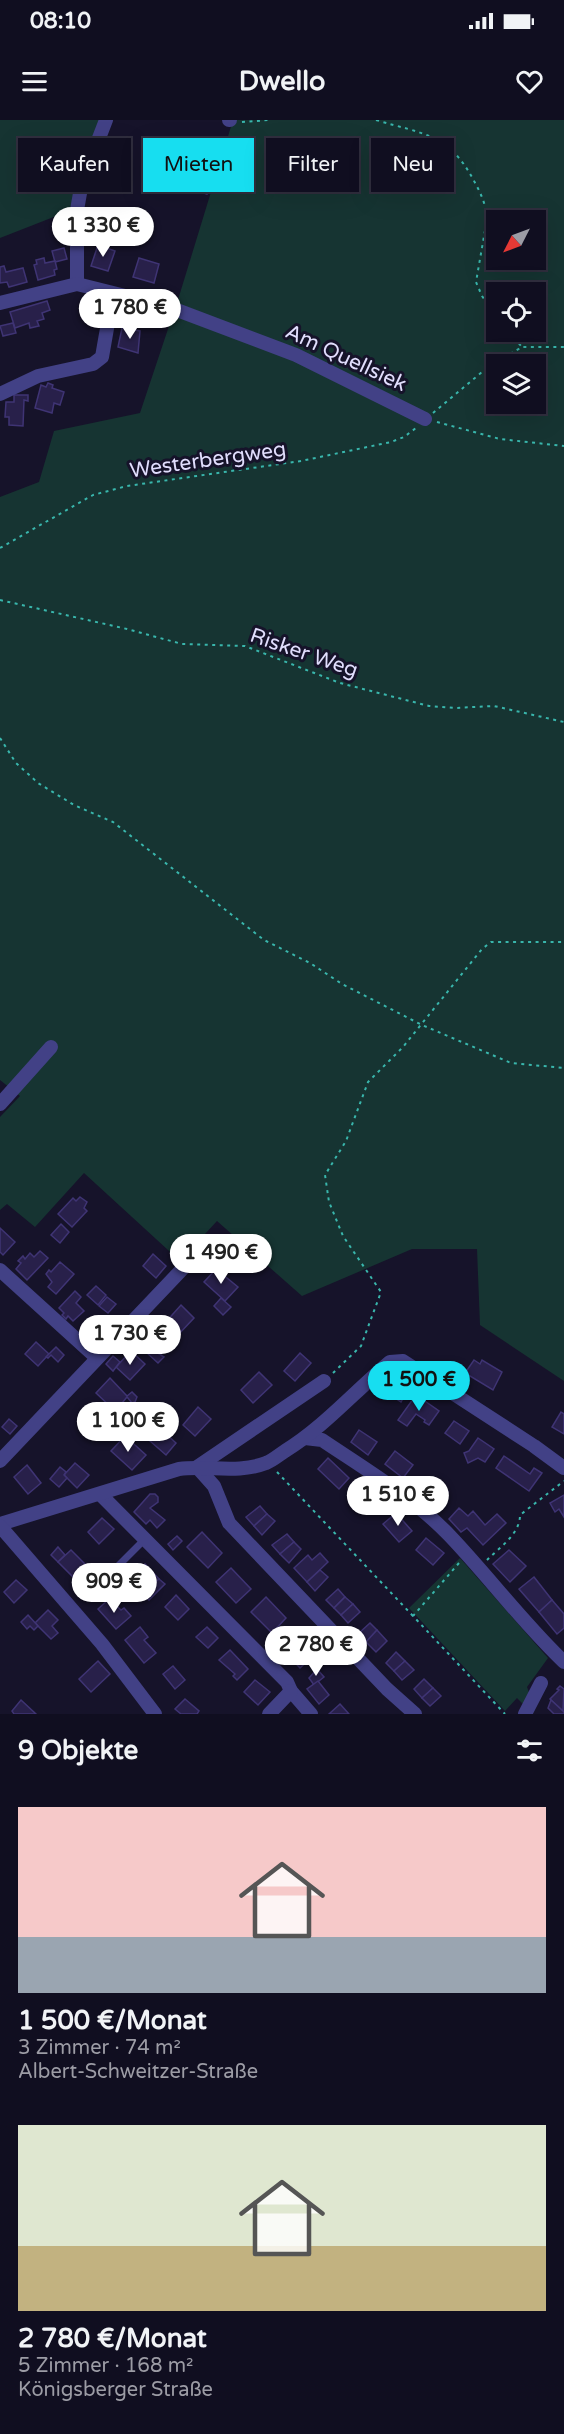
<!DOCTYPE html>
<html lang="de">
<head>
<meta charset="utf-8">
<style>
	body { margin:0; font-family:"Varela Round",sans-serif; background:#191729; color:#f1f3f6; height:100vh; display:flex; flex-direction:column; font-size:22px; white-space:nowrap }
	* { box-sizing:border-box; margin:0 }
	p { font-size:20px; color:#9c9ca5 }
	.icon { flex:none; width:33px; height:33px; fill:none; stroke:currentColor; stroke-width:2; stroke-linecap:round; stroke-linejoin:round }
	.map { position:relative; height:1594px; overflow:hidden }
	.details { display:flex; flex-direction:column; background:#100e20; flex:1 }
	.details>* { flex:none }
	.banner { position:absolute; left:18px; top:18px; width:528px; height:54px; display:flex; gap:12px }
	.needle { width:39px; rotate:228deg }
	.controls { position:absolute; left:486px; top:90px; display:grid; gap:12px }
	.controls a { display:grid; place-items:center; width:60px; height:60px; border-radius:0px; background:#100e20; box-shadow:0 6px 24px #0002,0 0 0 2px #302e3e; font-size:30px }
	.price { position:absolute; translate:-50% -51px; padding:0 14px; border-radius:21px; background:#fff; color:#222; font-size:20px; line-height:39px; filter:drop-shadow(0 2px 3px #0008) }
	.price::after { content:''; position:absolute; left:50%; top:36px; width:18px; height:14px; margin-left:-9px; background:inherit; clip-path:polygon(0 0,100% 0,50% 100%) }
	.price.selected { background:#17def0; color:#111 }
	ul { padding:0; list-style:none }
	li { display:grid; align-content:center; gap:12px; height:318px; padding:0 18px }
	li span { display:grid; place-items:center; height:186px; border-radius:0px; color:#555 }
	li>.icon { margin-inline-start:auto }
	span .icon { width:108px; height:108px; fill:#fffc; stroke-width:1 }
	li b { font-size:26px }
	h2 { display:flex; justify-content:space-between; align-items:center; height:72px; padding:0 18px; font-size:26px }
	.pill { padding:0 21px; border-radius:0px; background:#100e20; box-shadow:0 6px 24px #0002,0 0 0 2px #302e3e; font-size:21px; line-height:54px }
	.pill.selected { background:#17def0; color:#111 }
	.status { display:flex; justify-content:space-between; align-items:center; height:42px; padding:0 30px; background:#100e20; direction:ltr }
	.status svg { height:16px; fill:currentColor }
	header { display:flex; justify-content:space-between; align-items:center; height:78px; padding:0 18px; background:#100e20; font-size:27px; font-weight:800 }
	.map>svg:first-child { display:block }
	.green { fill:#163432; fill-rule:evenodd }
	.building { fill:#28204a; stroke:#3f3474; stroke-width:1.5 }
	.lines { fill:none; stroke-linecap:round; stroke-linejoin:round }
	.path { stroke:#39b6ac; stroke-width:2; stroke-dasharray:3 4.5; stroke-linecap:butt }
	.lane { stroke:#424186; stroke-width:7 }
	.street { stroke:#424186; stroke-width:14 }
	.labels { text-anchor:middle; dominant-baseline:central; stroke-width:6; stroke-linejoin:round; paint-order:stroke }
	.street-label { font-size:21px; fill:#e1defd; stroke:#16132a }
</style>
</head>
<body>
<div class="status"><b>08:10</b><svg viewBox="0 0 49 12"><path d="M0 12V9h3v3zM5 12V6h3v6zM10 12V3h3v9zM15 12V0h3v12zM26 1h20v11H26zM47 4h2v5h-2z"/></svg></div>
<header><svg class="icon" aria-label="menu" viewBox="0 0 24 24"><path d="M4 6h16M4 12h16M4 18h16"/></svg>Dwello<svg class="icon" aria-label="heart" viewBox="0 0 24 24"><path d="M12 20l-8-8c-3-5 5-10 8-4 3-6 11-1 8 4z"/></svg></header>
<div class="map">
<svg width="564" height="1594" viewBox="0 0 564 1594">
	<rect width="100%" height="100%" fill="#16132a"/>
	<!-- green -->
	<g class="green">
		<polygon points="0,0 100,0 69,91 0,118"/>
		<path d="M 233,0 L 564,0 L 564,1261 L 480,1205 L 477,1129 L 412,1129 L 302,1176 L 217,1101 L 180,1141 L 84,1053 L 35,1107 L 7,1084 L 0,1090 L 0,997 L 20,976 L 0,960 L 0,377 L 39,362 L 54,311 L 140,293 L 173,194 L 296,230 L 177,183 ZM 496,100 L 536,100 L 536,140 L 496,140 ZM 496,172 L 536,172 L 536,212 L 496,212 ZM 496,244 L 536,244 L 536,284 L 496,284 Z"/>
		<polygon points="460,1438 548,1538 527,1567 530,1575 526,1587 517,1578 505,1591 409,1488"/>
	</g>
	<!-- building -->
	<g class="building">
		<polygon points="194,50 213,56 207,74 188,68"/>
		<polygon points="101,104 112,105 111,123 100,119"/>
		<polygon points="98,125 115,131 108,151 91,146"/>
		<polygon points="64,128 67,139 55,142 52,131"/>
		<polygon points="44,138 45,143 55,141 57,149 54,150 55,155 38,160 34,145 37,144 36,140"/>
		<polygon points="139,138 159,144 154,163 133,157"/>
		<polygon points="4,146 6,152 23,148 27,162 9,167 7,162 0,163 0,147"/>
		<polygon points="47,181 50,190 42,193 44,199 37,201 39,206 30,208 29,203 15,208 10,192"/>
		<polygon points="139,190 153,193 151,203 136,200"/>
		<polygon points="13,203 16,213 3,216 0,206"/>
		<polygon points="122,208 140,211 138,233 118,227"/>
		<polygon points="48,263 53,265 52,268 64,272 60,285 54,283 52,293 35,288 41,265 46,267"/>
		<polygon points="14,275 28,275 28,281 24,280 23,306 9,305 9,297 5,297 6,282 14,282"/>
		<polygon points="80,1077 87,1082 84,1088 87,1091 72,1107 58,1094 73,1078 76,1081"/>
		<polygon points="61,1104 69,1112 60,1123 51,1115"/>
		<polygon points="0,1108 15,1122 3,1135 0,1132"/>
		<polygon points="40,1131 48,1138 27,1160 16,1149 21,1143 18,1141 23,1136 25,1139 30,1133 34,1137"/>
		<polygon points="153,1134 166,1146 156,1158 143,1146"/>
		<polygon points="60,1142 74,1154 56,1174 48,1167 52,1162 46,1154 49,1150 51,1152"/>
		<polygon points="216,1149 238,1167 225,1181 204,1162"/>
		<polygon points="96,1166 106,1175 98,1185 87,1175"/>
		<polygon points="75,1171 81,1177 76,1183 84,1191 73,1201 68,1196 66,1199 62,1195 64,1193 59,1188"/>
		<polygon points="107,1177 116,1184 108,1193 99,1186"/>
		<polygon points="221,1178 231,1187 223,1195 214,1186"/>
		<polygon points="181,1185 194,1198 177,1216 164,1204"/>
		<polygon points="95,1201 106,1212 96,1223 94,1221 92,1223 89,1220 91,1218 85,1212"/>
		<polygon points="154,1211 168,1223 157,1234 144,1222"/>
		<polygon points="36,1222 49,1234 38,1246 25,1234"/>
		<polygon points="56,1227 64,1235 58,1242 51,1235 48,1238 46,1237"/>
		<polygon points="150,1228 164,1237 158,1243 146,1232"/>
		<polygon points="131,1231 145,1244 130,1260 116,1247"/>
		<polygon points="300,1233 311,1243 295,1261 284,1251"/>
		<polygon points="113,1236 120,1242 113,1251 106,1244"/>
		<polygon points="474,1240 480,1244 482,1240 502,1252 493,1270 465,1253"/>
		<polygon points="259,1252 272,1265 253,1283 241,1270"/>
		<polygon points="110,1258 127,1276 132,1272 137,1277 135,1282 132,1283 127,1277 122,1283 126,1289 121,1296 113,1292 114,1290 96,1273"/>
		<polygon points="392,1258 408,1270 401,1282 383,1270"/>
		<polygon points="413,1279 419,1284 422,1279 439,1291 429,1305 424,1302 425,1300 416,1294 407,1306 398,1300"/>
		<polygon points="198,1287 211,1299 195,1316 183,1305"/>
		<polygon points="561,1292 564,1294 564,1314 552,1307"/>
		<polygon points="9,1299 17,1306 10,1314 2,1307"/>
		<polygon points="454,1301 469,1311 460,1324 445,1313"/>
		<polygon points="153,1302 176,1323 166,1335 142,1314"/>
		<polygon points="359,1310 377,1322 368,1335 351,1322"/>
		<polygon points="125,1316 146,1335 132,1350 111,1331"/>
		<polygon points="478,1318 494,1329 485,1342 478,1338 468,1343 464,1333 469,1331"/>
		<polygon points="395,1331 413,1345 403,1358 385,1344"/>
		<polygon points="504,1336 530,1354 534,1348 542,1353 529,1371 496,1348"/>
		<polygon points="328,1338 349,1358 339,1369 318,1349"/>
		<polygon points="75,1343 89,1355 77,1368 64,1355"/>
		<polygon points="27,1345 41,1363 28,1374 14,1357"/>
		<polygon points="60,1347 66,1352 64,1355 67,1358 59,1367 50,1359"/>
		<polygon points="432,1359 448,1372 438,1385 422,1371"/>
		<polygon points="363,1361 382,1380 370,1392 351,1374"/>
		<polygon points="150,1374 155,1374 158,1377 158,1382 150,1388 165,1400 157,1408 150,1400 146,1404 134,1392"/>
		<polygon points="564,1375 564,1397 559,1389 555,1392 550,1383"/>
		<polygon points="260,1386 267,1394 254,1406 246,1397"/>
		<polygon points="459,1388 468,1396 473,1391 485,1405 497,1394 506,1403 483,1425 467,1408 461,1412 449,1399"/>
		<polygon points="396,1393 412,1411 399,1422 383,1404"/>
		<polygon points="267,1394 275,1401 262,1415 254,1406"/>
		<polygon points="102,1398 114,1409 99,1424 88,1412"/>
		<polygon points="202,1412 222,1433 208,1448 187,1427"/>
		<polygon points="287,1414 294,1422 280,1434 272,1425"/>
		<polygon points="177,1416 182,1421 173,1430 168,1424"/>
		<polygon points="426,1418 444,1433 433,1445 416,1430"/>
		<polygon points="294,1422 301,1429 289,1443 280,1434"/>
		<polygon points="58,1427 65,1435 58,1442 51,1435"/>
		<polygon points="71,1430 88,1447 80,1459 78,1457 76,1460 58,1442"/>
		<polygon points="509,1430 526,1446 510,1462 493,1444"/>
		<polygon points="320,1433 328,1442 307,1462 294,1448 308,1435 312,1440"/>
		<polygon points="145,1444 159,1459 148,1470 134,1456"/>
		<polygon points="231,1448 251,1469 236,1483 216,1462"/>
		<polygon points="320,1450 328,1457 315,1471 307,1462"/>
		<polygon points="130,1452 138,1460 130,1468 122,1460"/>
		<polygon points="534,1457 552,1480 539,1492 519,1469"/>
		<polygon points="159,1459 165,1464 149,1480 142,1473"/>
		<polygon points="16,1460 27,1470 14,1483 4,1472"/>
		<polygon points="338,1469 345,1477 334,1488 326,1480"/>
		<polygon points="176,1475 189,1489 178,1500 165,1487"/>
		<polygon points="266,1477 286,1498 272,1513 251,1492"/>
		<polygon points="345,1477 353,1484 341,1495 334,1488"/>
		<polygon points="109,1479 121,1490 124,1488 131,1496 116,1509 98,1489"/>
		<polygon points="552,1480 564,1494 564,1508 557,1514 539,1492"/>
		<polygon points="353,1484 360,1492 348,1503 341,1495"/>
		<polygon points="48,1490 58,1500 52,1506 58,1513 51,1519 35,1503"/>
		<polygon points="28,1495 38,1506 34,1510 30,1506 27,1509 21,1502"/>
		<polygon points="370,1503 377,1510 366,1522 358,1514"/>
		<polygon points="140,1507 148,1517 144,1520 156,1533 144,1543 125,1520"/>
		<polygon points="207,1507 218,1518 208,1528 196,1517"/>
		<polygon points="377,1510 387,1521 376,1532 366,1522"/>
		<polygon points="295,1513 315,1534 300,1548 280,1527"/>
		<polygon points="230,1530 248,1549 237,1560 233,1556 235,1554 219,1540"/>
		<polygon points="396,1532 405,1541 394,1551 386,1543"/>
		<polygon points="98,1541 110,1554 91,1572 79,1559"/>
		<polygon points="405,1541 414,1550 402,1560 394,1551"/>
		<polygon points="173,1546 185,1560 175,1569 163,1554"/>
		<polygon points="317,1549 324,1557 314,1565 309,1558"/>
		<polygon points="424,1559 433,1568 422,1578 414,1569"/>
		<polygon points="255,1560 270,1572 258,1585 244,1572"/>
		<polygon points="318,1561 329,1575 319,1584 307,1569"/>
		<polygon points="560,1566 564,1569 563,1591 550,1579 559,1570 557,1569"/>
		<polygon points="433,1568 441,1576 430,1586 422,1578"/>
		<polygon points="185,1579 199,1591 197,1594 181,1594 175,1589"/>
		<polygon points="21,1580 36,1594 14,1594 12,1591"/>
		<polygon points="551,1580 564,1592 564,1594 554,1594 548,1588"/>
		<polygon points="340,1584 349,1594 329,1594"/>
	</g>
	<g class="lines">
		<!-- path -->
		<g class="path">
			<path d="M 376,0 C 422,14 448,13 473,59 C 480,72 486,83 487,99 L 476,162 L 482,176 L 496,195"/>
			<polyline points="242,2 269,0"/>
			<polyline points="509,212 522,227"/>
			<polyline points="433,293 488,247 522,227 564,227"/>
			<polyline points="437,302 500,319 564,326"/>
			<polyline points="0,428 93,375 127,366 301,341 391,322 404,317 416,308"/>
			<polyline points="0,480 127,509 182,524 245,526 340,563 429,586 455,588 494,586 564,602"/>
			<polyline points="0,618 16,643 38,663 74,685 113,702 264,820 310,843 342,864 422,905 511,943 564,948"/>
			<polyline points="333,1253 361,1226 381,1172 343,1116 329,1082 325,1055 346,1021 368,962 403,927 482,829 491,822 564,822"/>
			<polyline points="277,1352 413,1496"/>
			<path d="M 487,1440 C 500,1427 520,1414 520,1395 L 564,1361"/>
			<polyline points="459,1443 413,1496 505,1594"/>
		</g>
		<!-- lane -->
		<polyline class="lane" points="91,1473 144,1420"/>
		<!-- street -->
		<g class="street">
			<polyline points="229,0 230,0"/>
			<polyline points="77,164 77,90 82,62 106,0"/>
			<polyline points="0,183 77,164 169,187 296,235 425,299"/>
			<polyline points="0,274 38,256 93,244 102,237 113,174"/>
			<polyline points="0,984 51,927"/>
			<polyline points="0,1150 97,1238"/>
			<polyline points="324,1261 197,1347 214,1366 229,1403 387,1569 415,1594"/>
			<path d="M 305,1318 L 322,1320 C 365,1349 414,1378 450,1416 C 489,1457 523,1503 564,1542"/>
			<polyline points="0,1341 208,1122"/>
			<polyline points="101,1375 287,1562 291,1571 311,1594"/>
			<path d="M 0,1404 L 179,1349 C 207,1345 238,1354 266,1343 C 272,1341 279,1335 285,1331 C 324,1307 355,1271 390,1242 L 403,1241 L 534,1326 L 564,1348"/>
			<polyline points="0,1406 102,1524 155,1594"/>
			<polyline points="269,1594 291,1571"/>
			<polyline points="525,1594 541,1563"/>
		</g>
	</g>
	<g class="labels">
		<!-- street labels -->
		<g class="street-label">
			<text transform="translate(346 238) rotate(25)">Am Quellsiek</text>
			<text transform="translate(208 340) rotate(-8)">Westerbergweg</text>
			<text transform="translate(304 533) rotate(19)">Risker Weg</text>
		</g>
	</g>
</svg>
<div class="controls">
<a><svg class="needle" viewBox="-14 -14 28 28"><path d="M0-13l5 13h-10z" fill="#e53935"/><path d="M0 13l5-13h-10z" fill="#9c9ca5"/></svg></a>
<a><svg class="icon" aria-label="locate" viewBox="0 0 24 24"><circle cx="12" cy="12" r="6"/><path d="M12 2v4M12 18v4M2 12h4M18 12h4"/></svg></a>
<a><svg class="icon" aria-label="layers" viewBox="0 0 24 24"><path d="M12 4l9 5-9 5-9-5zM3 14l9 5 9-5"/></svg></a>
</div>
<b class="price" style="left:103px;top:138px">1 330 €</b>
<b class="price" style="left:130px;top:220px">1 780 €</b>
<b class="price" style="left:221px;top:1165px">1 490 €</b>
<b class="price" style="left:130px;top:1246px">1 730 €</b>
<b class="price selected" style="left:419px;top:1292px">1 500 €</b>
<b class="price" style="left:128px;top:1333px">1 100 €</b>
<b class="price" style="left:398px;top:1407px">1 510 €</b>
<b class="price" style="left:114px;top:1494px">909 €</b>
<b class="price" style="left:316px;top:1557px">2 780 €</b>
<div class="banner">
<a class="pill">Kaufen</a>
<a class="pill selected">Mieten</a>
<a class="pill">Filter</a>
<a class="pill">Neu</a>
</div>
</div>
<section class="details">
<h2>9 Objekte<svg class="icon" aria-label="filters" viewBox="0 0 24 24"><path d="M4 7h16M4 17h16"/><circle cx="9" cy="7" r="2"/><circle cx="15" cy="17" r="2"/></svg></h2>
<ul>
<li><span style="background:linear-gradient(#f6c9c9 70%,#9aa5b1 0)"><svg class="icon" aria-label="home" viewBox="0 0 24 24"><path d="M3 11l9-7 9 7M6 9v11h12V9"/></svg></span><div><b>1 500 €/Monat</b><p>3 Zimmer · 74 m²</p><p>Albert-Schweitzer-Straße</p></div></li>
<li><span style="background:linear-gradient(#dfe7d0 65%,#c2b280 0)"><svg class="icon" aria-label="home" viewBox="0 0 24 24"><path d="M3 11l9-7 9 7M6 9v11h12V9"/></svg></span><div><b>2 780 €/Monat</b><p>5 Zimmer · 168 m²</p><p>Königsberger Straße</p></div></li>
</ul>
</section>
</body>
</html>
